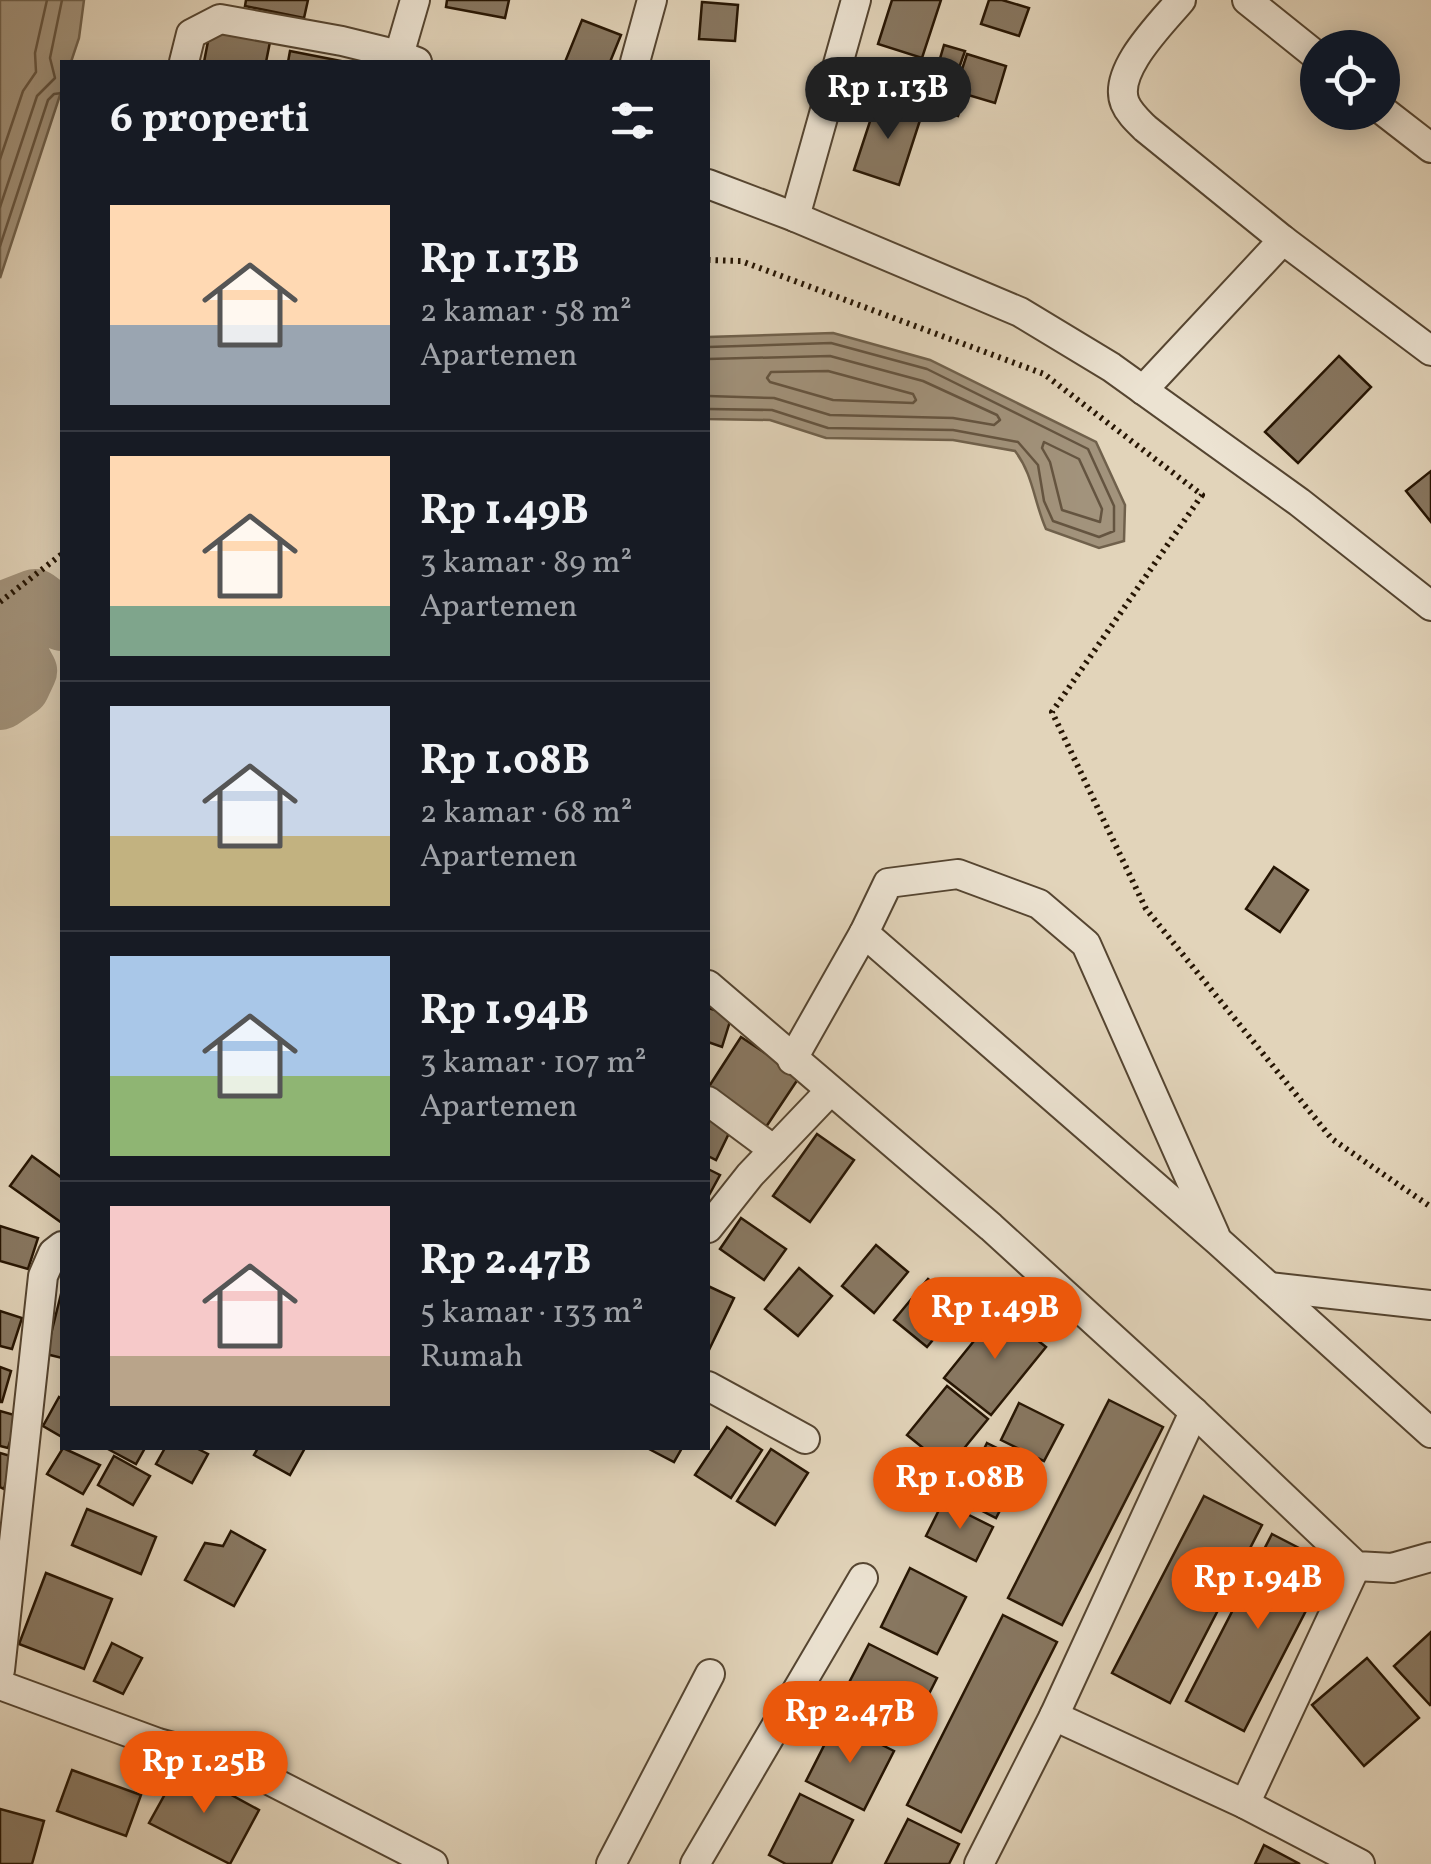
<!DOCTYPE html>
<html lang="id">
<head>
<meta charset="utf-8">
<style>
	body { margin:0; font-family:Vollkorn,serif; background:#20242c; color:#f1f3f6; height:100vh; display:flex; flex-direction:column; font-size:38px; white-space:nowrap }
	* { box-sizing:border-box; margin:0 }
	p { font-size:32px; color:#9ea1a6 }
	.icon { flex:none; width:55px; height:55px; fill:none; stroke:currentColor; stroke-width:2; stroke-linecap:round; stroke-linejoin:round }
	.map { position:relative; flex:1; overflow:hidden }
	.details { position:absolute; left:60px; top:60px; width:650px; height:1390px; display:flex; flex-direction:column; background:#171b24; border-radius:0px; box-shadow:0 5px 25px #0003 }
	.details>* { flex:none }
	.fabs { position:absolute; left:1300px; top:30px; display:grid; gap:20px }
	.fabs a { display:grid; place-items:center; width:100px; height:100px; border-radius:50%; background:#171b24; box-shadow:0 5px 25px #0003; font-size:50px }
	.price { position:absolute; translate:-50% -85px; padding:0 22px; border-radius:35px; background:#ea580c; color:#fff; font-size:32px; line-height:65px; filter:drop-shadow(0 2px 5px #0008) }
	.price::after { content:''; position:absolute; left:50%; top:60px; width:30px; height:22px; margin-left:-15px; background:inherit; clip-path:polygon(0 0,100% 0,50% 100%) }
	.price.current { background:#222; color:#fff }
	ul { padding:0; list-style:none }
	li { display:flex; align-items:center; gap:30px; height:250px; padding:0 50px }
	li+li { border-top:2px solid #363941 }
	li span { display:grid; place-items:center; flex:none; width:280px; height:200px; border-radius:0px; color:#555 }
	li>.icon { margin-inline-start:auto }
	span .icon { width:120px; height:120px; fill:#fffc; stroke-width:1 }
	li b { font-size:42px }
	h2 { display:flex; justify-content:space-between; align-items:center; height:120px; padding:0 50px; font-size:42px }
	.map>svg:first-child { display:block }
	.water { fill:#a2937c; stroke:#70614c; stroke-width:2.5 }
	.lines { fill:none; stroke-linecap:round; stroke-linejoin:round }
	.shore { stroke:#645440; stroke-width:2.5 }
	.river { stroke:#a2937c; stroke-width:62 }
	.building { fill:#887862; stroke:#261503; stroke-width:2.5 }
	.street-casing { stroke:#554531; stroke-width:32 }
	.path { stroke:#261503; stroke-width:6; stroke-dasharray:2.5 5; stroke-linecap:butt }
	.street { stroke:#ece3d2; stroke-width:28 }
</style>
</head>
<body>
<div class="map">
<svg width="1431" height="1864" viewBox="0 0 1431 1864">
	<rect width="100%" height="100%" fill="#e2d4ba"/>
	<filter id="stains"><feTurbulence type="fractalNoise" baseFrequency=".002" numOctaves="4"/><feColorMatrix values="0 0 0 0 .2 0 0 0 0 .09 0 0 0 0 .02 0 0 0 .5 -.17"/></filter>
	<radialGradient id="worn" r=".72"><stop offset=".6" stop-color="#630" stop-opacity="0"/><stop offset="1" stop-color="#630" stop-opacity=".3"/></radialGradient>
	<!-- water -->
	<g class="water">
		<polygon points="0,0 84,0 79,38 71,62 62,62 62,89 0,278"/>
		<path d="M 833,333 L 930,360 L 1096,442 L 1125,505 L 1124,541 L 1099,548 L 1046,529 C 1034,502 1033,474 1015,451 L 953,440 L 826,438 L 770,420 L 708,419 L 708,337 Z"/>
	</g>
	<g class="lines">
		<!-- shore -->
		<g class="shore">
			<polyline points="0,159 23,91 36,72 35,53 47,0"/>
			<polyline points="0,207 37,96 55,78 50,58 62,0"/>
			<polyline points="0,246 48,100 54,94 62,93"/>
			<polyline points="708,347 831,343 927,369 1088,449 1114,506 1114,531 1099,537 1053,521 1044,501 1038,465 1018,442 953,430 828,428 772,410 708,409"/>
			<polyline points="708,359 830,356 923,381 997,415 1000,420 994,425 953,418 830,415 774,398 708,396"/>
			<polygon points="828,371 913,394 916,400 913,403 833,400 770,382 767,378 771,372"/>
			<polygon points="1044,442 1079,459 1102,509 1100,522 1062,510 1050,462 1042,448"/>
		</g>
		<!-- river -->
		<polyline class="river" points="0,699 19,686 26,671 2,627 9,610 35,600 62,620"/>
	</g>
	<!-- building -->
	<g class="building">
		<polygon points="246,0 308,0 304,18 245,6"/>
		<polygon points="447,0 509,0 505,18 446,7"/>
		<polygon points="892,0 941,0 922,58 878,44"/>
		<polygon points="989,0 1002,0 1029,8 1019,36 981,24"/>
		<polygon points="702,2 738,5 735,41 699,39"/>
		<polygon points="582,20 621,35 610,62 565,62"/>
		<polygon points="210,31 270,42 266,62 204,62"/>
		<polygon points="944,45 965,51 959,68 939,62"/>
		<polygon points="290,51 346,62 288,62"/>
		<polygon points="967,54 1006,66 995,103 965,94 958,116 866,88 875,60 957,85"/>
		<polygon points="877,100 922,114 899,185 854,170"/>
		<polygon points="1339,356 1371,387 1298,463 1265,432"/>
		<polygon points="1431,471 1431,522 1406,491"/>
		<polygon points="1274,867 1308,890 1280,932 1246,909"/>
		<polygon points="708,1008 732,1015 722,1047 708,1042"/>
		<polygon points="741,1037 800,1076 766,1127 708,1088"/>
		<polygon points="708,1115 732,1127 716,1160 708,1156"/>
		<polygon points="817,1134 854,1160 810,1222 773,1196"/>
		<polygon points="32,1156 62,1178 62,1223 10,1186"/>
		<polygon points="708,1169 720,1175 708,1197"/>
		<polygon points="741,1218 786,1249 764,1280 720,1249"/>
		<polygon points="0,1226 38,1238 28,1269 0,1261"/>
		<polygon points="876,1245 908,1272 874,1313 842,1286"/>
		<polygon points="799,1268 832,1296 798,1336 765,1309"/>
		<polygon points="928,1279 961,1306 927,1347 894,1320"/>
		<polygon points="708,1286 734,1298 708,1352"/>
		<polygon points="62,1290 62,1358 46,1354"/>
		<polygon points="999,1310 1046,1347 991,1415 944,1378"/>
		<polygon points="0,1311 22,1318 12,1349 0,1346"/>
		<polygon points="0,1367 11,1371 2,1402 0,1402"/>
		<polygon points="947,1386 988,1419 948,1468 907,1435"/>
		<polygon points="59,1397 62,1399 62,1437 43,1426"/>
		<polygon points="1109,1400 1163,1427 1062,1625 1008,1598"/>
		<polygon points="1019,1403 1063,1425 1044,1461 1001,1440"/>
		<polygon points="0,1411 18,1416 8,1448 0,1446"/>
		<polygon points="727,1427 762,1450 731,1498 695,1475"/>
		<polygon points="987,1443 1025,1462 996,1518 959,1499"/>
		<polygon points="63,1448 100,1465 83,1494 47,1474"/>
		<polygon points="106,1448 145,1448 136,1464"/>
		<polygon points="165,1448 196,1448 208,1454 192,1483 156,1464"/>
		<polygon points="258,1448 305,1448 290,1475 254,1455"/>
		<polygon points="647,1448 682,1448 674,1462"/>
		<polygon points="771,1449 808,1473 775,1525 737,1501"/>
		<polygon points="0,1453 14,1457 4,1489 0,1487"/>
		<polygon points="114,1456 150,1476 133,1505 98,1485"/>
		<polygon points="1204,1496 1262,1525 1170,1703 1112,1673"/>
		<polygon points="943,1502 993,1527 976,1561 926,1536"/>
		<polygon points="87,1509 156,1537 141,1574 72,1545"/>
		<polygon points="231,1531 265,1550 234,1606 185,1580 205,1543 223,1546"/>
		<polygon points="1272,1534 1330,1564 1244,1731 1186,1701"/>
		<polygon points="910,1568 966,1597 937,1654 881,1627"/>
		<polygon points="46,1573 112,1599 84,1669 19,1644"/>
		<polygon points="1003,1615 1057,1642 961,1832 907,1805"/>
		<polygon points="1431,1632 1431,1704 1430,1705 1394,1666"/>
		<polygon points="112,1643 142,1658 123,1694 94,1681"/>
		<polygon points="869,1644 937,1678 906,1739 838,1704"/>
		<polygon points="1367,1658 1419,1718 1364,1766 1312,1705"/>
		<polygon points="836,1722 894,1751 864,1810 806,1781"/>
		<polygon points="180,1767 259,1810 230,1864 149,1823"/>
		<polygon points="72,1770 141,1795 126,1836 57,1811"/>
		<polygon points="800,1794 853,1820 831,1864 786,1864 769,1855"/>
		<polygon points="0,1809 44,1821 32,1864 0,1864"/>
		<polygon points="908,1819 959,1844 949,1864 885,1864"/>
		<polygon points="1264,1845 1300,1864 1255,1864"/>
	</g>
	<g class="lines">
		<!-- street casing -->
		<g class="street-casing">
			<g id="street">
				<path d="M 1181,0 C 1162,23 1112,71 1125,103 C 1129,113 1138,121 1145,128 L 1283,240 L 1431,351"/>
				<polyline points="1247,0 1318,57"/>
				<polyline points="399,55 415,0"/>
				<polyline points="184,62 191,34 220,19 342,41 399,55 417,62"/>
				<polyline points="635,62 652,0"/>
				<polyline points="1382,110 1431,148"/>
				<polyline points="708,184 795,217 1020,312 1111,367 1299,502 1431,606"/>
				<polyline points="795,217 856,0"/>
				<polyline points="1143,390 1283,240"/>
				<polyline points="864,933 1218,1241 1431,1433"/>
				<polyline points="708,985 991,1227 1194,1412 1356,1566 1392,1568 1431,1557"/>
				<polyline points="792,1060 864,933 888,883 958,874 1039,904 1086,944 1215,1235"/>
				<polyline points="708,1101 774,1150"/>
				<polyline points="708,1228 750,1175 830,1091"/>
				<polyline points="1269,1287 1431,1305"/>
				<polyline points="708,1386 805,1439"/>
				<polyline points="0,1670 43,1276 53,1253 62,1246"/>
				<polyline points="0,1685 158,1743 242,1766 433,1864"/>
				<polyline points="1054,1716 1245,1804 1360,1864"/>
				<polyline points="1245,1804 1356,1566"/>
				<polyline points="611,1864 710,1674"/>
				<polyline points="695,1864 863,1578"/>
				<polyline points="979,1864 1054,1716 1194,1412"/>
			</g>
		</g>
		<!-- path -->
		<g class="path">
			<polyline points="708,260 741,261 1044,374 1202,495 1052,712 1146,909 1332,1139 1431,1207"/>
			<polyline points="0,602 62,554"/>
		</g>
		<!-- street -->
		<use href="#street" class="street"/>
	</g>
	<rect width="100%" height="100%" filter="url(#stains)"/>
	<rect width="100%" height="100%" fill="url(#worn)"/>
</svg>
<div class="fabs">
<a><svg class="icon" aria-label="locate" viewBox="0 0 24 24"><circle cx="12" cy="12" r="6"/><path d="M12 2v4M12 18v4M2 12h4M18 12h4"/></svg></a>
</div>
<b class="price current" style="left:888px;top:142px">Rp 1.13B</b>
<b class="price" style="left:995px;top:1362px">Rp 1.49B</b>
<b class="price" style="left:960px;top:1532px">Rp 1.08B</b>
<b class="price" style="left:1258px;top:1632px">Rp 1.94B</b>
<b class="price" style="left:850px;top:1766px">Rp 2.47B</b>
<b class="price" style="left:204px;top:1816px">Rp 1.25B</b>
<section class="details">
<h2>6 properti<svg class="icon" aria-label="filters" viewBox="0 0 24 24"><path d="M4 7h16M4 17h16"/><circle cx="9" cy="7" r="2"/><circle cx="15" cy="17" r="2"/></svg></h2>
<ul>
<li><span style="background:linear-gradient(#ffd9b3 60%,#9aa5b1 0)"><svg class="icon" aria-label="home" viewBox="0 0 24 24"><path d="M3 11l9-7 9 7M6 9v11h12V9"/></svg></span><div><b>Rp 1.13B</b><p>2 kamar · 58 m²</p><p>Apartemen</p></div></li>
<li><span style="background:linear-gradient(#ffd9b3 75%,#7fa58c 0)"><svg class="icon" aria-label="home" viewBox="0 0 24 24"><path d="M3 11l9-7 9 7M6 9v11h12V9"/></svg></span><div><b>Rp 1.49B</b><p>3 kamar · 89 m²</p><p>Apartemen</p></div></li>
<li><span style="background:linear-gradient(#c9d6e8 65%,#c2b280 0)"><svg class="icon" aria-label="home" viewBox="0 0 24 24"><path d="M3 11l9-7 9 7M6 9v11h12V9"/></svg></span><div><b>Rp 1.08B</b><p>2 kamar · 68 m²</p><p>Apartemen</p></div></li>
<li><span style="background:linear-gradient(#a9c7e8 60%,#8fb573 0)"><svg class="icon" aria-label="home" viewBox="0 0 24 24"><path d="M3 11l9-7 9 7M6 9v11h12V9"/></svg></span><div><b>Rp 1.94B</b><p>3 kamar · 107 m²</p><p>Apartemen</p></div></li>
<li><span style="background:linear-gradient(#f6c9c9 75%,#b9a48a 0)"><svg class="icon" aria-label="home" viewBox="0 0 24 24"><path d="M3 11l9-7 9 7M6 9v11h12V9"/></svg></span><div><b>Rp 2.47B</b><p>5 kamar · 133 m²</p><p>Rumah</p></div></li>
</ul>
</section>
</div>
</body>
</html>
